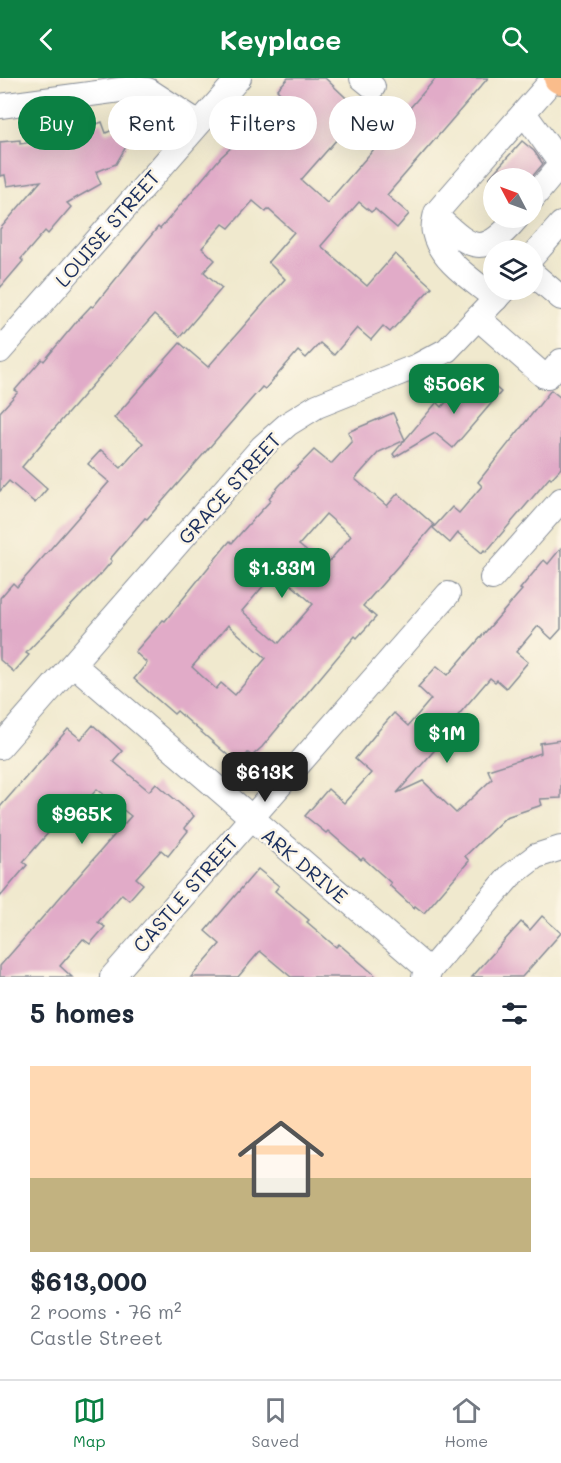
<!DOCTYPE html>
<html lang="en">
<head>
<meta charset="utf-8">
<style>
	body { margin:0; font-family:Mali,sans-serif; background:#f2f2f3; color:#1f2937; height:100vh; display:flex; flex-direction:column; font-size:22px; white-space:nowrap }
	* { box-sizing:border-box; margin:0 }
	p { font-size:20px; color:#747a83 }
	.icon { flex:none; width:33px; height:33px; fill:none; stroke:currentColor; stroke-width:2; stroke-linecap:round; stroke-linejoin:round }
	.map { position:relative; height:899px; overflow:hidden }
	.panel { display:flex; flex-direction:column; background:#fff; flex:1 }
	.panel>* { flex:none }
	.hud { position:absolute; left:18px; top:18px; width:525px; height:54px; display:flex; gap:12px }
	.needle { width:39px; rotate:311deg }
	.controls { position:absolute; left:483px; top:90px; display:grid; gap:12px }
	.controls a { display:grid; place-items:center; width:60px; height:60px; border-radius:50%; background:#fff; box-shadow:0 6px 24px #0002; font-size:30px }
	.price { position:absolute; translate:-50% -51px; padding:0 14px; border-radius:12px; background:#0b8043; color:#fff; font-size:20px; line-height:39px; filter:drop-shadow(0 2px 3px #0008) }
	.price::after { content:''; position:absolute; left:50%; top:36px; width:18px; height:14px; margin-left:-9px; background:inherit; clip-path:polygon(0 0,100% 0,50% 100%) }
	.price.on { background:#222; color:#fff }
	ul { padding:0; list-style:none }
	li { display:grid; align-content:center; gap:12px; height:318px; padding:0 30px }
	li+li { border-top:2px solid #e0e1e3 }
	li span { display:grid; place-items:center; height:186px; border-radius:0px; color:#555 }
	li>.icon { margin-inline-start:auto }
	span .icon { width:108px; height:108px; fill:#fffc; stroke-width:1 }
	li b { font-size:26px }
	h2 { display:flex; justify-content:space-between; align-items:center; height:72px; padding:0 30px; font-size:26px }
	.pill { padding:0 21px; border-radius:27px; background:#fff; box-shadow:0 6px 24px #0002; font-size:21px; line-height:54px }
	.pill.on { background:#0b8043; color:#fff }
	header { display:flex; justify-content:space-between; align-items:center; height:78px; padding:0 30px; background:#0b8043; color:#fff; font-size:27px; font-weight:800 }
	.tabs { display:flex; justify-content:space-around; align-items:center; height:84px; border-top:2px solid #e0e1e3; background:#fff; font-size:16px; color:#747a83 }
	.tabs a { display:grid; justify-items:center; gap:3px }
	.tabs .on { color:#0b8043 }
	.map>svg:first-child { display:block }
	.building { fill:#e1abc8; fill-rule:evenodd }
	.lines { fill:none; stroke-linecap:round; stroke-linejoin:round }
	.minor-casing { stroke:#868c96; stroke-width:26 }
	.major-casing { stroke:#868c96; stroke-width:32 }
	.minor { stroke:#fff; stroke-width:24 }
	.major { stroke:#fabc8b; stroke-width:30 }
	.labels { text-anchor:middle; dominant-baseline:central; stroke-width:5; stroke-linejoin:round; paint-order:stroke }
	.street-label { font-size:20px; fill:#1b2f5e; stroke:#fcf5e5 }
</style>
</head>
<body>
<header><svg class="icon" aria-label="back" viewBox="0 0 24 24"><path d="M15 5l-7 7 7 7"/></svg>Keyplace<svg class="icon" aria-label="search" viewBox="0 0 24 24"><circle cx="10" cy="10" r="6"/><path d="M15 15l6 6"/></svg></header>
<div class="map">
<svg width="561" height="899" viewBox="0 0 561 899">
	<rect width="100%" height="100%" fill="#fcf5e5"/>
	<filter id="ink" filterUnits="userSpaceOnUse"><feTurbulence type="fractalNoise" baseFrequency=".0167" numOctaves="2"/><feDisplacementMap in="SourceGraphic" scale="12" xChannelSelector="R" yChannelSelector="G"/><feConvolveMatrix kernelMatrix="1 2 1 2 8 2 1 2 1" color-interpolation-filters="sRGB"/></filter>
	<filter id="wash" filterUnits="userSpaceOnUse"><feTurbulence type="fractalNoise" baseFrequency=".008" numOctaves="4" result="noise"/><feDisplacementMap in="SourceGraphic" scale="24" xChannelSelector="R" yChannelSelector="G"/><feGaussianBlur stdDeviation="1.35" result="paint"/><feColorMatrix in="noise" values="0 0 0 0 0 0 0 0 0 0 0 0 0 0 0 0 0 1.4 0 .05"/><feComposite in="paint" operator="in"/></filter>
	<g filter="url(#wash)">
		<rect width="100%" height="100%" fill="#f0e9ce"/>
		<g id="blocks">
			<!-- building -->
			<g class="building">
				<polygon points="288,0 325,0 361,34 301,102 327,125 436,0 488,0 387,117 409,136 397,150 375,131 371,134 359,124 321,168 367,208 395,176 432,209 390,254 383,248 371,262 357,250 334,277 320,265 306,280 298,273 265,311 262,309 147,441 145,440 110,481 112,483 100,497 26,575 29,577 14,594 0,582 0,520 13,505 17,509 109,404 88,386 101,372 121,390 143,365 114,340 180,265 208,289 285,201 268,184 294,154 268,131 266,134 253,123 229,150 223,146 202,170 215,182 204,194 222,210 180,259 154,237 53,352 22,389 47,411 35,425 9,403 0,413 0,334 18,314 15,312 42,281 44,283 77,243 91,228 93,229 158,149 160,151 221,79 235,66 280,15 277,12"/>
				<polygon points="102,44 106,55 119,49 127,67 116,86 96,94 101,106 67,125 71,129 48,156 45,153 21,181 23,183 0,210 0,151 41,103 7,108 5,97 0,98 0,64 20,62 20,66 56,61 88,47 89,49"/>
				<polygon points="522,63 534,73 543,86 531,100 489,100"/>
				<polygon points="482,298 501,314 453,370 435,355 395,379 393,376 437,324 442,329 462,305 471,311"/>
				<polygon points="551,312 561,320 561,390 551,401 550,399 486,474 484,472 482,475 458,455 450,465 433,450 452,429 459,435 482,408 478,404"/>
				<path d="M 393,335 L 405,362 L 379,374 L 355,401 L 387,428 L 398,415 L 434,447 L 363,528 L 376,539 L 357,560 L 355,558 L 262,669 L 252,678 L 248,675 L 238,686 L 177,633 L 174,636 L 134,601 L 147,585 L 135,574 L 163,542 L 165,543 L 224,470 L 230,463 L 232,465 L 248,447 L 271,422 L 269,420 L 279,408 L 314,372 L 331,386 L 352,363 L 348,354 ZM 326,436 L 351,458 L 325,488 L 299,467 ZM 276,493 L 313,526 L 279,565 L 242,533 ZM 228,547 L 266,580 L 235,617 L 221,605 L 216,611 L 192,589 Z"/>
				<polygon points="561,470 561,551 552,561 538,548 516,574 528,584 506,610 497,602 495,604 490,600 449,648 453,651 397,715 423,703 456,735 492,701 488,692 541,675 540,665 561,662 561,720 540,721 542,727 506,739 465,778 469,783 424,835 415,828 414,830 389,807 391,805 363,780 361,782 328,753 326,755 305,738 328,711 344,725 371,695 355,681 378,653 394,635 408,648 431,621 418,609 437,588 448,597 522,512 520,511 544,482 548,486"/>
				<polygon points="93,647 122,673 113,683 149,713 156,705 194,738 184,750 188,753 168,778 161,772 136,800 143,806 129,822 122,816 98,844 105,849 90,866 83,861 60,888 72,899 0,899 0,888 131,738 97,711 81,730 75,724 23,784 27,787 0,819 0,729 68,651 81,661"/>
				<polygon points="258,791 279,808 275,813 309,842 307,844 336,869 339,866 377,899 291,899 260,873 238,899 191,899 220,866 205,853"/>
				<polygon points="542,838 561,855 522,899 472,899 521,844 530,852"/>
			</g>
		</g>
	</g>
	<g filter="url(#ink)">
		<use href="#blocks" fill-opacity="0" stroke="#868c96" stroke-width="1.5"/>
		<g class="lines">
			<!-- minor casing -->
			<g class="minor-casing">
				<g id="minor">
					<polyline points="362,0 373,9"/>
					<polyline points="0,28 135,10 148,12 199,45"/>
					<polyline points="524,35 558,82 557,91 532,121"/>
					<path d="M 436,138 C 471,170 481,182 517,140"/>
					<polyline points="532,179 561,146"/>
					<polyline points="532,195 561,220"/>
					<path d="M 496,221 C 474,203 440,183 434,154 C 432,148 435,141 436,135 L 554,0"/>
					<polyline points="478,240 544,298 548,298 561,283"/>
					<polyline points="0,273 239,0"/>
					<polyline points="492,500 561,422"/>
					<polyline points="73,586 430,893"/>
					<polyline points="0,669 262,369 288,346 317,328 417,288 447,272 504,212"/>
					<polyline points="112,899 448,516"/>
					<polyline points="424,899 510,798 536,778 561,770"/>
				</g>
			</g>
			<!-- major casing -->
			<g class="major-casing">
				<polyline id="major" points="559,0 561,1"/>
			</g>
			<!-- minor -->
			<use href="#minor" class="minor"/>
			<!-- major -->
			<use href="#major" class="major"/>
		</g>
	</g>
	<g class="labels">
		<!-- street labels -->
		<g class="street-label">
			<text transform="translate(107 150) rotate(-49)">LOUISE STREET</text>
			<text transform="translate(229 410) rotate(-48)">GRACE STREET</text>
			<text transform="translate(305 787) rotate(40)">ARK DRIVE</text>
			<text transform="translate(185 815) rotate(-49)">CASTLE STREET</text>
		</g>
	</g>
</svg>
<div class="controls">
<a><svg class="needle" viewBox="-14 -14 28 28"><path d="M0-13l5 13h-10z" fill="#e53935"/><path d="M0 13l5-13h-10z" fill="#747a83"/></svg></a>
<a><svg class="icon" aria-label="layers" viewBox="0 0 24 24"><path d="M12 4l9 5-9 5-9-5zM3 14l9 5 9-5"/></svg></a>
</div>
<b class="price" style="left:454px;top:337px">$506K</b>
<b class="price" style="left:282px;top:521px">$1.33M</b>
<b class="price" style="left:447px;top:686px">$1M</b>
<b class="price on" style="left:265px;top:725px">$613K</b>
<b class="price" style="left:82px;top:767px">$965K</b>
<div class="hud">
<a class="pill on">Buy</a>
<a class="pill">Rent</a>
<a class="pill">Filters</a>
<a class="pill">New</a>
</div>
</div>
<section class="panel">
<h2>5 homes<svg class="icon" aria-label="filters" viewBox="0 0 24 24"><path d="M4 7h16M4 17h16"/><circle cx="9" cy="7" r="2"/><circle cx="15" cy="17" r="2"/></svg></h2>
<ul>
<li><span style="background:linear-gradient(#ffd9b3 60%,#c2b280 0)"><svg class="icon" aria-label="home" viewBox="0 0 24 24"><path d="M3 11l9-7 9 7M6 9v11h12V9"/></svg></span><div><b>$613,000</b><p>2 rooms · 76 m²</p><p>Castle Street</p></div></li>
</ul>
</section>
<nav class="tabs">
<a class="on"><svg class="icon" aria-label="map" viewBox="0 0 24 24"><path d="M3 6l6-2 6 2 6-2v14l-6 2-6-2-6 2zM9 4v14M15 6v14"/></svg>Map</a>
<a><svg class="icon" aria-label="saved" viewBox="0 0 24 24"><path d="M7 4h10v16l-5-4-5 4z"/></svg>Saved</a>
<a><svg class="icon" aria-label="home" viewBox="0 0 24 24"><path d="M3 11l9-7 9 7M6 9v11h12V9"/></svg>Home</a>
</nav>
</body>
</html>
